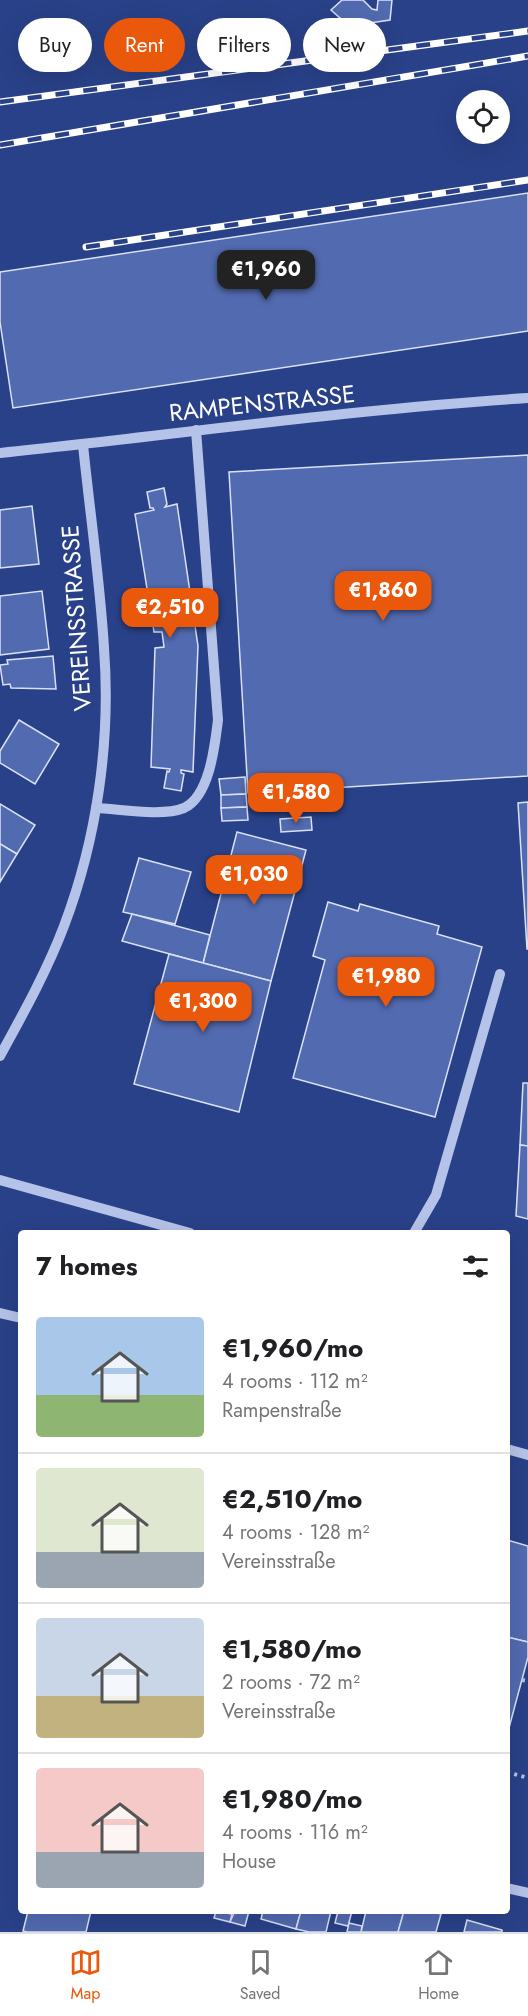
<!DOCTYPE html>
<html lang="en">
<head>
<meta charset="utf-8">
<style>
	body { margin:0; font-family:Jost,sans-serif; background:#f2f2f2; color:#202124; height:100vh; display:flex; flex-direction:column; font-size:22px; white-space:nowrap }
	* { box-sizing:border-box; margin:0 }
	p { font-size:20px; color:#757577 }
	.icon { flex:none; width:33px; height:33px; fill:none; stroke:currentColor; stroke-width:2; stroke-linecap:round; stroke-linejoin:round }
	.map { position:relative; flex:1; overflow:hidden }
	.panel { position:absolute; left:18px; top:1230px; width:492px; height:684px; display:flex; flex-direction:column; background:#fff; border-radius:6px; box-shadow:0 6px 24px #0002 }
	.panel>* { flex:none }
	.guide { position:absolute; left:18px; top:18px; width:492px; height:54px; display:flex; gap:12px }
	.controls { position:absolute; left:456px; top:90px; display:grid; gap:12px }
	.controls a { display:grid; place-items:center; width:54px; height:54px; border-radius:50%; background:#fff; box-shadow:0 6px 24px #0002; font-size:30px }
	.price { position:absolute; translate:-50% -51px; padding:0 14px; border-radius:12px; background:#ea580c; color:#fff; font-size:20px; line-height:39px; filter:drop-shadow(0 2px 3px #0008) }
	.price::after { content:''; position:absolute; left:50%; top:36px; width:18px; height:14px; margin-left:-9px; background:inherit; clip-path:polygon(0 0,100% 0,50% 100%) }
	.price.on { background:#222; color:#fff }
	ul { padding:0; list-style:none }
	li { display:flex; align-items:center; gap:18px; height:150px; padding:0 18px }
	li+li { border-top:2px solid #e0e0e0 }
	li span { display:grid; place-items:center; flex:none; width:168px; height:120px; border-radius:6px; color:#555 }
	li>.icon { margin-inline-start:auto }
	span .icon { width:72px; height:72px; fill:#fffc; stroke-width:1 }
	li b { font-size:26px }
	h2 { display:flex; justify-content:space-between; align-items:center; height:72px; padding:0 18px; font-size:26px }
	.pill { padding:0 21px; border-radius:27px; background:#fff; box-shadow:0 6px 24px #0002; font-size:21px; line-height:54px }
	.pill.on { background:#ea580c; color:#fff }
	.tab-bar { display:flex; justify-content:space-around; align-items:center; height:84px; border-top:2px solid #e0e0e0; background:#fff; font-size:16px; color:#757577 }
	.tab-bar a { display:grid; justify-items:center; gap:3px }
	.tab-bar .on { color:#ea580c }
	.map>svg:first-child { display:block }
	.building { fill:#526ab0; stroke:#dae1f7; stroke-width:1.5 }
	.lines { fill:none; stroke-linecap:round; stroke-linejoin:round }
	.path { stroke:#b6c3e8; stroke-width:4; stroke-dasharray:3 4.5; stroke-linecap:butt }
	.minor { stroke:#b6c3e8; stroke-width:10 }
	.rail-casing { stroke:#fff; stroke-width:7 }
	.rail { stroke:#294188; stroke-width:4.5; stroke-dasharray:14; stroke-linecap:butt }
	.labels { text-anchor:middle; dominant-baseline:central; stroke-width:4.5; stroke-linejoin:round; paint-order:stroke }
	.street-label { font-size:24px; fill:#fff; stroke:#294188 }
</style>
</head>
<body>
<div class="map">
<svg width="528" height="1932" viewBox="0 0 528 1932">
	<rect width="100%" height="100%" fill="#294188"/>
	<!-- building -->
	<g class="building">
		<polygon points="342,0 363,0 372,9 377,10 378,0 392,0 390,20 349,26 331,10"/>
		<polygon points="528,193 528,331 13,408 0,322 0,272"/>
		<polygon points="528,455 528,776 248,793 229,472"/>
		<polygon points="164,488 167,504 165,507 177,504 198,646 193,772 181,770 181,773 184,774 181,791 164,788 167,771 169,772 170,769 151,767 155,648 164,647 162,632 154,632 135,514 154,510 153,508 150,508 147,492"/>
		<polygon points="32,506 39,564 0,568 0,510"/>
		<polygon points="42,591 49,649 0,655 0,596"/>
		<polygon points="53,656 56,689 11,688 10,684 3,685 0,665 8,664 7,660"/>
		<polygon points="19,720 59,744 35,784 0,763 0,751"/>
		<polygon points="245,777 246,794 221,795 219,779"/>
		<polygon points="246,794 247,807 221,808 221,795"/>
		<polygon points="528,802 528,949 527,949 518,803"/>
		<polygon points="0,804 35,825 17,854 0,844"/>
		<polygon points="247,807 248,820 222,821 221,808"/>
		<polygon points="311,817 312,830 281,832 280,819"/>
		<polygon points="237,832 306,850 271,981 203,963"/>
		<polygon points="0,844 17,854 0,882"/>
		<polygon points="139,858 191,872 175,924 123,912"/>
		<polygon points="328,902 358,911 360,904 439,926 437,934 482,947 435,1117 293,1078 325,960 313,956"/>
		<polygon points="132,914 210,935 203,963 122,941"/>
		<polygon points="169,954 271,981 239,1112 134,1084"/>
		<polygon points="523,1083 528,1083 528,1146 520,1145"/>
		<polygon points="520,1145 528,1146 528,1219 516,1216"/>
		<polygon points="507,1540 528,1546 528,1642 507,1637"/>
		<polygon points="507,1637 528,1642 528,1657 509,1728 507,1728"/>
		<polygon points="28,1911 91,1911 86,1932 27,1932 23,1931"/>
		<polygon points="216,1911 232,1914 230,1922 214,1918"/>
		<polygon points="235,1911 249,1911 245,1926 230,1922"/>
		<polygon points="263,1911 301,1911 296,1929 261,1919"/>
		<polygon points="301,1911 331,1911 326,1932 309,1932 296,1929"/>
		<polygon points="338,1911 352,1911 348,1926 335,1923"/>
		<polygon points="366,1911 404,1911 398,1932 361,1932"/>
		<polygon points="404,1911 430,1911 441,1914 436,1932 398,1932"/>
		<polygon points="467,1920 502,1930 502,1932 464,1932"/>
		<polygon points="349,1923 362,1926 361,1932 347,1932"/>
	</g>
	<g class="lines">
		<!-- path -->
		<g class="path">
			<polyline points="522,1680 528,1681"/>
			<polyline points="507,1772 528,1778"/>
		</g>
		<!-- minor -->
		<g class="minor">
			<path d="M 0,453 C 176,435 351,409 528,398"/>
			<path d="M 96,808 C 120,809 162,817 184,808 C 210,796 215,744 218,720 L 196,430"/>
			<path d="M 0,1056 C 23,1014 47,971 64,926 C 97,839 111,741 104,648 C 100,581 90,513 83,445"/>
			<polyline points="0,1180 190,1233"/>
			<polyline points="414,1233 436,1195 500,974"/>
			<polyline points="0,1313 21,1318"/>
			<polyline points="507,1449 528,1455"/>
			<polyline points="507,1888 528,1893"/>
		</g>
		<!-- rail casing -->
		<g class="rail-casing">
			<g id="rail">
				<polyline points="0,102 528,31"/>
				<polyline points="0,145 528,56"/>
				<polyline points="86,247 528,180"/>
			</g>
		</g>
		<!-- rail -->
		<use href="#rail" class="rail"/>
	</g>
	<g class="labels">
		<!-- street labels -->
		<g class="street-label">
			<text transform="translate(262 403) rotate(-6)">RAMPENSTRASSE</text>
			<text transform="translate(76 618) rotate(-94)">VEREINSSTRASSE</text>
		</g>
	</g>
</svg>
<div class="controls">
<a><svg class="icon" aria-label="locate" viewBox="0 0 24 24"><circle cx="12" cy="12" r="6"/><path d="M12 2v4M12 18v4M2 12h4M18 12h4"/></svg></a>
</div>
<b class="price on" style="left:266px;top:301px">€1,960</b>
<b class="price" style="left:383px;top:622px">€1,860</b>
<b class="price" style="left:170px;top:639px">€2,510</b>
<b class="price" style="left:296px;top:824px">€1,580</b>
<b class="price" style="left:254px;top:906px">€1,030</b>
<b class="price" style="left:386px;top:1008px">€1,980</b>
<b class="price" style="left:203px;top:1033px">€1,300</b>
<div class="guide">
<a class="pill">Buy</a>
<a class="pill on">Rent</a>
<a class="pill">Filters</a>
<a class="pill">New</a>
</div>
<section class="panel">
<h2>7 homes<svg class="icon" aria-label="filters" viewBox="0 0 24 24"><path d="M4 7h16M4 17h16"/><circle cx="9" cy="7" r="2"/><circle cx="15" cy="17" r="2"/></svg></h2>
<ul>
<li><span style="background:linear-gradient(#a9c7e8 65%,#8fb573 0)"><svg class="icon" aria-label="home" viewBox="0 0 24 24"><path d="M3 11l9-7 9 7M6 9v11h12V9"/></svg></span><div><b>€1,960/mo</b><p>4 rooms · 112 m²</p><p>Rampenstraße</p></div></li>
<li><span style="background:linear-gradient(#dfe7d0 70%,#9aa5b1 0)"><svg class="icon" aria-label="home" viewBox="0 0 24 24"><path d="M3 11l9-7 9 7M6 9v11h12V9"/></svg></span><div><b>€2,510/mo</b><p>4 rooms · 128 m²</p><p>Vereinsstraße</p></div></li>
<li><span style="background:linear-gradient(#c9d6e8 65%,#c2b280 0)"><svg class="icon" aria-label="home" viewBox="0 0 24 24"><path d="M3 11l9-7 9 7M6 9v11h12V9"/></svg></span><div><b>€1,580/mo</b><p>2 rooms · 72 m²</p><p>Vereinsstraße</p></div></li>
<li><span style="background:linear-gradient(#f6c9c9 70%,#9aa5b1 0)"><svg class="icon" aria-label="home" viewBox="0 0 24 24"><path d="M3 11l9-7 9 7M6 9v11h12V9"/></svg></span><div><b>€1,980/mo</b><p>4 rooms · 116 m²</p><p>House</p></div></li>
</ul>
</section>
</div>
<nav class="tab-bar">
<a class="on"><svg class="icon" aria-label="map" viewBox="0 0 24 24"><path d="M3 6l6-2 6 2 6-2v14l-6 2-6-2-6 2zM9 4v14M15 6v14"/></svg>Map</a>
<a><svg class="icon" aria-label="saved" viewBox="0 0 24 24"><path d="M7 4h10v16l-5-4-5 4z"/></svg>Saved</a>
<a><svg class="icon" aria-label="home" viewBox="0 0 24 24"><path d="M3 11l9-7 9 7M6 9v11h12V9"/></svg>Home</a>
</nav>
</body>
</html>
